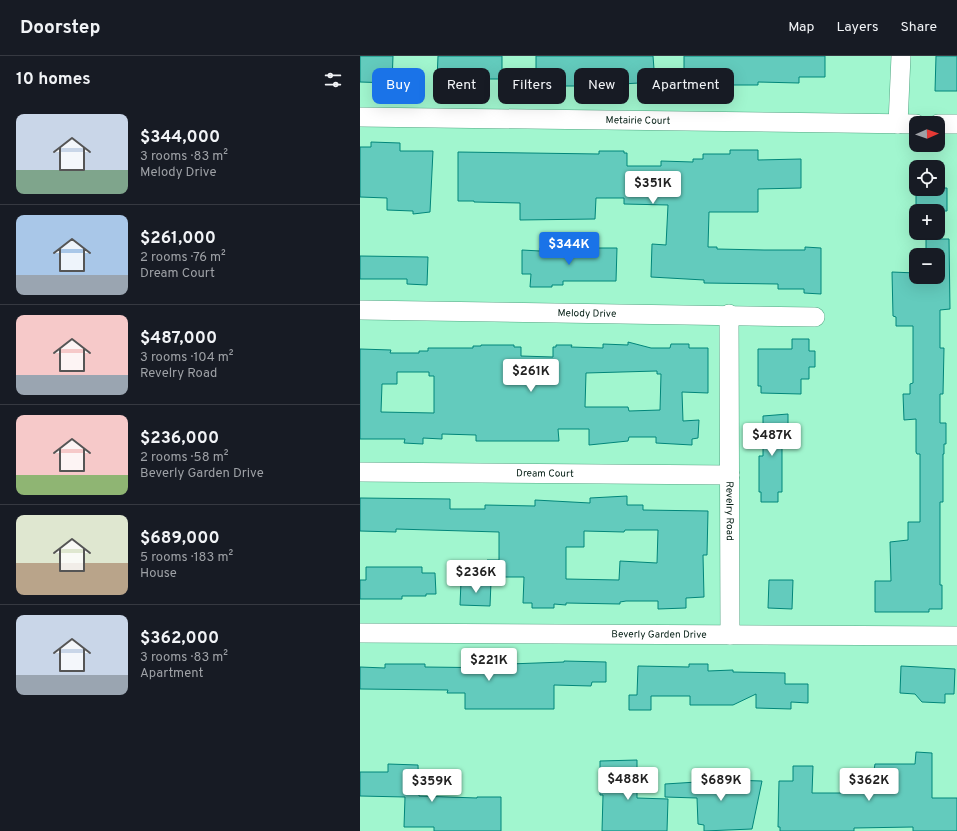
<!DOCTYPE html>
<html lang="en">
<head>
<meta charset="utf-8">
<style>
	body { margin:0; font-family:Overpass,sans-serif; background:#242831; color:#f1f3f6; height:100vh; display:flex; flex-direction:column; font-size:15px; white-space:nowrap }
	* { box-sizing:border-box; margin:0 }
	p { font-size:13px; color:#9ea1a6 }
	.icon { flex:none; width:22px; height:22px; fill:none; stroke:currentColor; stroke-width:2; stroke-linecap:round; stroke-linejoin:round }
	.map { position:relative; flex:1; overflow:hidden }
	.drawer { display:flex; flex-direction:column; background:#171b24; width:360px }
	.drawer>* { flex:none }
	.hud { position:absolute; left:12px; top:12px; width:380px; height:36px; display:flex; gap:8px }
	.needle { width:26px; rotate:88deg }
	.tools { position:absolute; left:549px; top:60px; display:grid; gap:8px }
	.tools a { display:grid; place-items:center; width:36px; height:36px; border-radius:8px; background:#171b24; box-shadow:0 4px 16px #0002; font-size:20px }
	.price { position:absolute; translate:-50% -34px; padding:0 9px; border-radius:4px; background:#fff; color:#222; font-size:13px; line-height:26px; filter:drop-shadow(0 1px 2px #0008) }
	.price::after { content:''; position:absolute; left:50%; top:24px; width:12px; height:9px; margin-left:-6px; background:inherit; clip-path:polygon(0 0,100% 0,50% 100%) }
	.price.current { background:#1a73e8; color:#fff }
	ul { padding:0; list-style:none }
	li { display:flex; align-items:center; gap:12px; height:100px; padding:0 16px }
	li+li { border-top:1px solid #363941 }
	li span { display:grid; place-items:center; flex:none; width:112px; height:80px; border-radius:8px; color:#555 }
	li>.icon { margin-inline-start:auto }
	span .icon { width:48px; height:48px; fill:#fffc; stroke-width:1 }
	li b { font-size:17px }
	h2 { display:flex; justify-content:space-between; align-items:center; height:48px; padding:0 16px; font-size:17px }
	.tag { padding:0 14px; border-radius:8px; background:#171b24; box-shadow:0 4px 16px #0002; font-size:14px; line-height:36px }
	.tag.current { background:#1a73e8; color:#fff }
	header { display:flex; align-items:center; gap:24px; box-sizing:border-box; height:56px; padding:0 20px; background:#171b24; border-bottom:1px solid #363941 }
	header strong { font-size:19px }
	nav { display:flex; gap:22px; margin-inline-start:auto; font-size:14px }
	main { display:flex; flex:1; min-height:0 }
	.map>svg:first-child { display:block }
	.building { fill:#63cbbd; stroke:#01867a; fill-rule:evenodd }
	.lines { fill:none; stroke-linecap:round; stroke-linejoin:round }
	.minor-casing { stroke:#52a683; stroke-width:20 }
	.minor { stroke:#fff; stroke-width:19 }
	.labels { text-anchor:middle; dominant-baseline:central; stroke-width:3.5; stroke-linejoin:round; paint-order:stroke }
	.street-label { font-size:10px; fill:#021c12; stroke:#fff }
</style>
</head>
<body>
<header>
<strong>Doorstep</strong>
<nav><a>Map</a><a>Layers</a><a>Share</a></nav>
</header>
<main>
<section class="drawer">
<h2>10 homes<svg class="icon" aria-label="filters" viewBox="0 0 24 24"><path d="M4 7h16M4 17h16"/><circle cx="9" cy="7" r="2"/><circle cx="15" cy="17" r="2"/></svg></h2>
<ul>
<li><span style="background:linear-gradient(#c9d6e8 70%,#7fa58c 0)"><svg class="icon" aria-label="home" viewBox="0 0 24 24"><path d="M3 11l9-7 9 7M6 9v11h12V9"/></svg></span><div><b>$344,000</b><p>3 rooms · 83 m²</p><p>Melody Drive</p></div></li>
<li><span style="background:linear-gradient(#a9c7e8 75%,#9aa5b1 0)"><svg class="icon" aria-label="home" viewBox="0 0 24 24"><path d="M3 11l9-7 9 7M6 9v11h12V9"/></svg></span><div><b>$261,000</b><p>2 rooms · 76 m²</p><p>Dream Court</p></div></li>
<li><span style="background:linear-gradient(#f6c9c9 75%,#9aa5b1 0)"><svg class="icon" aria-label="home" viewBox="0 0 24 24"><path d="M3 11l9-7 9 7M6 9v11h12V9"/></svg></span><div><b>$487,000</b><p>3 rooms · 104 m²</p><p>Revelry Road</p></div></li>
<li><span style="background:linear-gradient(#f6c9c9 75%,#8fb573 0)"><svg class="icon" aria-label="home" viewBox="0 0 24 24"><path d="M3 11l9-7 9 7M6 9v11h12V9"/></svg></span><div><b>$236,000</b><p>2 rooms · 58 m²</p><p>Beverly Garden Drive</p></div></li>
<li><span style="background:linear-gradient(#dfe7d0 60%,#b9a48a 0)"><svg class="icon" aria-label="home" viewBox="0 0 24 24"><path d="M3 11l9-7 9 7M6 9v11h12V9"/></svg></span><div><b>$689,000</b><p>5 rooms · 183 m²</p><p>House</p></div></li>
<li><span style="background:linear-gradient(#c9d6e8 75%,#9aa5b1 0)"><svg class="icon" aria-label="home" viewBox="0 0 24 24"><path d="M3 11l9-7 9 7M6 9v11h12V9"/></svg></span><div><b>$362,000</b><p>3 rooms · 83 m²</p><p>Apartment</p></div></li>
</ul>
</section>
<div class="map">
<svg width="597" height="775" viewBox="0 0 597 775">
	<rect width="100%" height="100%" fill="#a1f6cf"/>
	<!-- building -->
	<g class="building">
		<polygon points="0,0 33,0 32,27 0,26"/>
		<polygon points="78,0 142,0 142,23 107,23 107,27 80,27 80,24 77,24"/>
		<polygon points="176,0 293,0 294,13 280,15 279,27 245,29 245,39 219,39 219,30 176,30"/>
		<polygon points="324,0 465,0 465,21 439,21 439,27 398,26 398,29 354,29 354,31 336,31 337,25 324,25"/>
		<polygon points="576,0 597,0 597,35 575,35"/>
		<polygon points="11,86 40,87 40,95 73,95 70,156 53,158 53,155 27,154 27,142 0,141 0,91 11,91"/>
		<polygon points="370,94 398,94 398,104 441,103 441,132 398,133 398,156 349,156 348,191 357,191 357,193 404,194 445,194 445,191 461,192 461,238 444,237 444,233 418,233 418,228 344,227 344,224 291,221 292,188 306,189 308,149 264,148 264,142 236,142 235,163 160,164 160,147 114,146 114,145 98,145 98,96 239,98 239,95 264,95 264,97 267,97 267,110 301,110 301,105 333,106 333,103 343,103 343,98 370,98"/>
		<polygon points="578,132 587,132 587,155 556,155 556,133"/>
		<polygon points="566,183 589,183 590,253 580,254 580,292 584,292 583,338 580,338 580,367 586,367 586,388 584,388 584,398 583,398 583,446 580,446 580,529 582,529 582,553 569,553 569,556 515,556 515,525 531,525 530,486 548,484 548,466 560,466 560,398 557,398 556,396 556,363 544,364 543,338 550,338 550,328 553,327 553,270 536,270 536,261 533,260 532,216 556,217 556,221 578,221 578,199 566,199"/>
		<polygon points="180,192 220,193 220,192 257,192 256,225 203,225 203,229 192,229 192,231 170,231 171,218 162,218 162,194 180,195"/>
		<polygon points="0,200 68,201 67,229 47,228 47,223 0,223"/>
		<polygon points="432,283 449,283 449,295 455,295 455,311 449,311 449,323 441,323 441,338 401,337 401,330 398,330 398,293 432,293"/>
		<path d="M 268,286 L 291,292 L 310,292 L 311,288 L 329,288 L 329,292 L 348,292 L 348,337 L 322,336 L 323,365 L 339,364 L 338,382 L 332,383 L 332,389 L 296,387 L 296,381 L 269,381 L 268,385 L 229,389 L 229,373 L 198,373 L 199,385 L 116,385 L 116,379 L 82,378 L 82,383 L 63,382 L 63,388 L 44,387 L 45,383 L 0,383 L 0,293 L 31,294 L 30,297 L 59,297 L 59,295 L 68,295 L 68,292 L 113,292 L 113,290 L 121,290 L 121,289 L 154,289 L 154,291 L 161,291 L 161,300 L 193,301 L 193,291 L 196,291 L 196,289 L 212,289 L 211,291 L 243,292 L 243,288 L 268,289 ZM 297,315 L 297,318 L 301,318 L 300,354 L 269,355 L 268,351 L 225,351 L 226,317 ZM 37,316 L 69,316 L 69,320 L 74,320 L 74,357 L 21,356 L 22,328 L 37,328 Z"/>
		<polygon points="428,358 428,385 422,385 422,436 418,436 418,446 401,446 401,436 399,436 399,400 403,400 403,360"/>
		<path d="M 267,440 L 267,449 L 283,449 L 283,454 L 348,455 L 347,499 L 343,499 L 344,541 L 326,542 L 326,552 L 298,553 L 298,545 L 266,545 L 260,546 L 260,548 L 206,547 L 206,549 L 194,548 L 194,552 L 172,552 L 172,547 L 163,547 L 164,521 L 127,521 L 127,504 L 139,504 L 139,476 L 36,473 L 36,476 L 0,475 L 0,442 L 90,443 L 90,453 L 125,453 L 125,449 L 175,450 L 175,444 L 230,447 L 230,442 ZM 265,474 L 298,474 L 297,507 L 260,505 L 259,524 L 206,523 L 206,491 L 224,491 L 224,475 L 264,476 Z"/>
		<polygon points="6,511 62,511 62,517 75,517 76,538 66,538 66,540 42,540 42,543 0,543 0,524 6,524"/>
		<polygon points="409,524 433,524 432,553 408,552"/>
		<polygon points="101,526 131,526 130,550 100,549"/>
		<polygon points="204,605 246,606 246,626 232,626 231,630 194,629 194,653 105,653 105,637 87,637 88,634 0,633 0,611 25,612 25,608 65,608 65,611 149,612 149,608 204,606"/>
		<polygon points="329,608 348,608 348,615 373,614 373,616 425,617 425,628 448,628 448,647 431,646 431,653 396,652 396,638 373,649 330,649 330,640 291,640 291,654 269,654 269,639 277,639 278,610 329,611"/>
		<polygon points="541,610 595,613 594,638 585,638 585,647 562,646 555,638 540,637"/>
		<polygon points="556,696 572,697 572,742 597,742 597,775 553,775 553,771 494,772 494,775 420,775 420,771 418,771 419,725 433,725 433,710 453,710 452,737 503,737 502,728 512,726 515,708 555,708"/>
		<polygon points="277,704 277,742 308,743 307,775 242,775 243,739 240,739 240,705"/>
		<polygon points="28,708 58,709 59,740 117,742 117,741 141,741 141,775 74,775 74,771 44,771 45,741 0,740 0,716 28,716"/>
		<polygon points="369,724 402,725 392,773 344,775 344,769 338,768 337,742 305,741 305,728"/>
	</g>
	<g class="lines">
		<!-- minor casing -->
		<g class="minor-casing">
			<g id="minor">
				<path id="s1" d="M 0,61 L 556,68"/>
				<polyline points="538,68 541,0"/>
				<polyline points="578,68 597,68"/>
				<path id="s2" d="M 0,254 L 455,261"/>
				<path id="s3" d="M 369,258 L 370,579"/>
				<path id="s4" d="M 0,416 L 370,419"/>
				<path id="s5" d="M 0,577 L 597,580"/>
			</g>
		</g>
		<!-- minor -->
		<use href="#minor" class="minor"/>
	</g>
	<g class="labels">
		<!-- street labels -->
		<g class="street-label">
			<text stroke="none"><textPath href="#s1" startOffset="278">Metairie Court</textPath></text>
			<text stroke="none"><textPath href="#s2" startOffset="227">Melody Drive</textPath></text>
			<text stroke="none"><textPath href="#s4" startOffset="185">Dream Court</textPath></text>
			<text stroke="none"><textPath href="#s3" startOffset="197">Revelry Road</textPath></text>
			<text stroke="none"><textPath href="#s5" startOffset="299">Beverly Garden Drive</textPath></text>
		</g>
	</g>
</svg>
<div class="tools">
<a><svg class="needle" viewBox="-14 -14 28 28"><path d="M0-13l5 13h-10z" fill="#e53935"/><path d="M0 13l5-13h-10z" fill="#9ea1a6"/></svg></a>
<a><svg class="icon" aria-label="locate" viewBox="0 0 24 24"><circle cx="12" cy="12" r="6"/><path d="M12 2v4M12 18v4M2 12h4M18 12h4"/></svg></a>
<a>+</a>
<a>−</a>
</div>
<b class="price" style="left:293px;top:149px">$351K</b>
<b class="price current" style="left:209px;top:210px">$344K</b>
<b class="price" style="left:171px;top:337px">$261K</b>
<b class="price" style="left:412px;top:401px">$487K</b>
<b class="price" style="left:116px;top:538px">$236K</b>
<b class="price" style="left:129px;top:626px">$221K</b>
<b class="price" style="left:268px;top:745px">$488K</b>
<b class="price" style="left:361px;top:746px">$689K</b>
<b class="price" style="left:509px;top:746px">$362K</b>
<b class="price" style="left:72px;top:747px">$359K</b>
<div class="hud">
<a class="tag current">Buy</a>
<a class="tag">Rent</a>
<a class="tag">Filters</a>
<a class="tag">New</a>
<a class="tag">Apartment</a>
</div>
</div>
</main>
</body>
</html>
